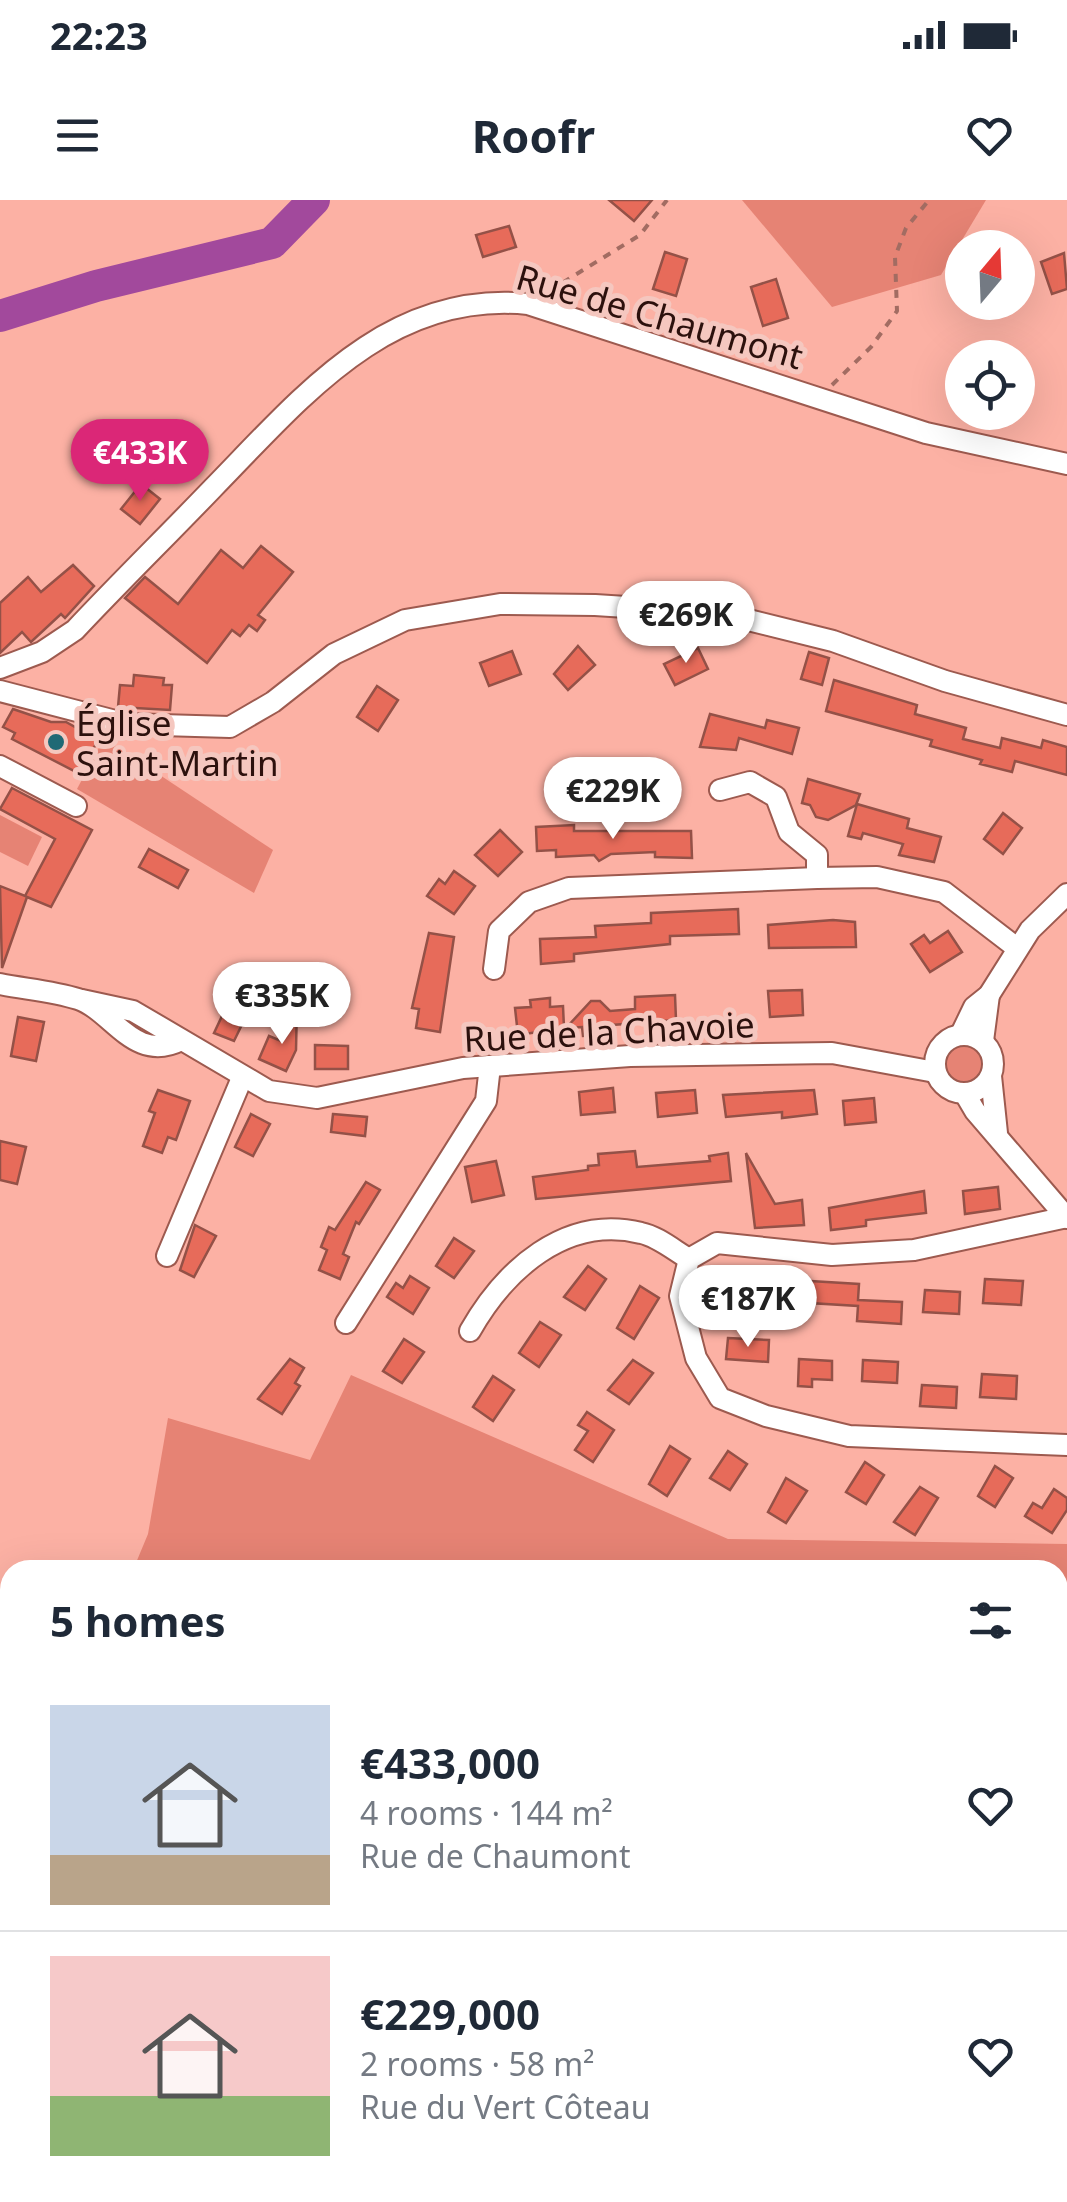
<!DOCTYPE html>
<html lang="en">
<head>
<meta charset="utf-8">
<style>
	body { margin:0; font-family:"Noto Sans",sans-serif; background:#f6f6f7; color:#1f2937; height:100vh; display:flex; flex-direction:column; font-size:38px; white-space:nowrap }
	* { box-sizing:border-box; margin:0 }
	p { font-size:32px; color:#747a83 }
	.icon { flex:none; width:55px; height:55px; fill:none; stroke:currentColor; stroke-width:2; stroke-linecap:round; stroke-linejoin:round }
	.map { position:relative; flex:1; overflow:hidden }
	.panel { position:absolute; left:0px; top:1360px; width:1068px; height:642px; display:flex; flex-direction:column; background:#fff; border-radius:30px 30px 0 0; box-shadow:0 10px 40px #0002 }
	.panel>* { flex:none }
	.needle { width:65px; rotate:19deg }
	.tools { position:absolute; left:945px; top:30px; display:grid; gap:20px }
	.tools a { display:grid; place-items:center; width:90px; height:90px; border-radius:50%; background:#fff; box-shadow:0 10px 40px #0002; font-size:50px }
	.price { position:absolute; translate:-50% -85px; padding:0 22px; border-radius:35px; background:#fff; color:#222; font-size:32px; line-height:65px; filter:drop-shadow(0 2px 5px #0008) }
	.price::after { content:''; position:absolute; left:50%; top:60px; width:30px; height:22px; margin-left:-15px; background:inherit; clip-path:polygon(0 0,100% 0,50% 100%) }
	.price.active { background:#db2777; color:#fff }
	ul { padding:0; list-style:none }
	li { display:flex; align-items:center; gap:30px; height:250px; padding:0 50px }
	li+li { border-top:2px solid #e0e1e3 }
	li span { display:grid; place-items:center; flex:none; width:280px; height:200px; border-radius:0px; color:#555 }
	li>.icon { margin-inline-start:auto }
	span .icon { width:120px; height:120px; fill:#fffc; stroke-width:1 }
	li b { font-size:42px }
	h2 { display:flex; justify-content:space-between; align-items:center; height:120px; padding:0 50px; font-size:42px }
	.status { display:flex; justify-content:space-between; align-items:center; height:70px; padding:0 50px; background:#fff; direction:ltr }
	.status svg { height:28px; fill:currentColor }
	header { display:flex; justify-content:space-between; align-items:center; height:130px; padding:0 50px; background:#fff; font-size:45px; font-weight:700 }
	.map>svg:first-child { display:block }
	.green { fill:#e68374 }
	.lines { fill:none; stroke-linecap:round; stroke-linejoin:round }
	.river { stroke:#a2499c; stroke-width:32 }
	.building { fill:#e76b5a; stroke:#945147; stroke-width:2.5 }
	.minor-casing { stroke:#9d5a4f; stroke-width:24 }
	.path { stroke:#a26c62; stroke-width:4; stroke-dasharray:8 8; stroke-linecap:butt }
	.minor { stroke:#fff; stroke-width:20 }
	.poi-dot { fill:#206975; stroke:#f5c7bf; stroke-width:4 }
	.labels { text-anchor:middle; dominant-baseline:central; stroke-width:10; stroke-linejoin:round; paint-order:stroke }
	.street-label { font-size:35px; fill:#2c110d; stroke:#f5c7bf }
	.poi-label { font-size:35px; fill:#2c110d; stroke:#f5c7bf; text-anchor:start }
</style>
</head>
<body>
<div class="status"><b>22:23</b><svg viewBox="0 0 49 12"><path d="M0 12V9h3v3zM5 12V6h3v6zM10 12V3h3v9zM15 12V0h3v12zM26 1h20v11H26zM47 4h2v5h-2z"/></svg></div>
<header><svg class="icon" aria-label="menu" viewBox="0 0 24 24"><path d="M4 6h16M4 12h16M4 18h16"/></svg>Roofr<svg class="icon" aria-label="heart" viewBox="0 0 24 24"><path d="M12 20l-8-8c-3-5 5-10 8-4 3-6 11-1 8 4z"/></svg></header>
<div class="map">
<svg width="1067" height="2002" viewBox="0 0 1067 2002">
	<rect width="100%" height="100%" fill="#fcb1a4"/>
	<!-- green -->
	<g class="green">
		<polygon points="742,0 986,0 941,75 832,107"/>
		<polygon points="104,538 273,650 254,693 77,589"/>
		<polygon points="0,615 42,637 28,666 0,652"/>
		<circle cx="963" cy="863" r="39"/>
		<polygon points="351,1175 728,1339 1067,1344 1067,1810 1058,1811 1058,1370 133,1370 148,1334 168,1218 310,1260"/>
		<polygon points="0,1429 10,1432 10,1992 917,1993 910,2002 0,2002"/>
	</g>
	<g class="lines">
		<!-- river -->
		<g class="river">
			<polyline points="0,116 96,86 272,43 314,0"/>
			<polyline points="0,1487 10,1485"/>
			<polyline points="199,2002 205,1992"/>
		</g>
	</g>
	<!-- building -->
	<g class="building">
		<polygon points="609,0 652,0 634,21"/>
		<polygon points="509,26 516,47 483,57 476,35"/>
		<polygon points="665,52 687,59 676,96 653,89"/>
		<polygon points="1064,53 1067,89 1052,94 1041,62"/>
		<polygon points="776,79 788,118 763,126 751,87"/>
		<polygon points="141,284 160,299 140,324 121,309"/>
		<polygon points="261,346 293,372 258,415 265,420 257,431 249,425 240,436 232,430 207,463 125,398 145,377 178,404 221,350 243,368"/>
		<polygon points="73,365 94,386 65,418 61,414 31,442 22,432 0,453 0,403 28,377 41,392"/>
		<polygon points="578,446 595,465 568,490 554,474"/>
		<polygon points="698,448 708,469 675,485 664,464"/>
		<polygon points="512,451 521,474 489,486 480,463"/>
		<polygon points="809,452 829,458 822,485 801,479"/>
		<polygon points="134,475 164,478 163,485 172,485 170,510 118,507 120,485 133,486"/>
		<polygon points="834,480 917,505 915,514 966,528 963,539 1000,548 1002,538 1041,548 1043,540 1067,547 1067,575 1015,561 1012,572 980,564 982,560 930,546 932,540 826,511"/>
		<polygon points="377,486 398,500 378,531 357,517"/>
		<polygon points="13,509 51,522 66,522 98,540 80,574 12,539 15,533 3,527"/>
		<polygon points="710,514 765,528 767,520 799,528 792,554 739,538 736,550 700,547"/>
		<polygon points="808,579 860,594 856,605 828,620 816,617 810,605 802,603"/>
		<polygon points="12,588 92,630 51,707 27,697 2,768 0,686 25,696 55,639 0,609"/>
		<polygon points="857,604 909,619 907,628 941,637 934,662 899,655 903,644 863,633 861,639 848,636"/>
		<polygon points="1003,613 1022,628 1003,654 984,639"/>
		<polygon points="574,625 574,631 691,631 692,658 655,657 655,652 611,654 599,661 594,655 556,657 556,650 537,651 536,627"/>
		<polygon points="500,630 522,652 498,676 475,655"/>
		<polygon points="149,649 188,670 178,688 139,667"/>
		<polygon points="454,671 475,686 454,714 427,696 439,679 445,684"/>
		<polygon points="738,709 739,734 670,736 670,744 574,754 574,761 541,764 540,739 596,737 595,726 651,723 651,713"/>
		<polygon points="833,720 855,722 856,747 769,748 768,725"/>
		<polygon points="948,731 962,752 930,772 911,744 924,735 930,743"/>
		<polygon points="429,733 454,737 440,832 416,828 419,809 412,808"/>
		<polygon points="802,790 803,815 770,817 768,791"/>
		<polygon points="675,795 676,820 612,825 612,834 583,836 582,827 566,828 591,801 600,801 610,811 635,809 635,797"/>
		<polygon points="550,798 550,807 563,806 564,828 518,835 515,808 531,807 530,800"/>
		<polygon points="230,799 250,808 234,841 214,833"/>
		<polygon points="297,805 296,850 286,871 259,859 269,836 281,841"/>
		<polygon points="18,817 44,822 36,861 11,856"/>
		<polygon points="315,845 348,846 348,869 315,869"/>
		<polygon points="613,888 615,912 581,915 579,892"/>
		<polygon points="158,890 190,901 176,940 168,937 162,953 143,946 155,913 149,911"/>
		<polygon points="695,890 697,913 658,917 656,893"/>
		<polygon points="814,890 817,914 782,918 782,912 726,917 723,895"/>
		<polygon points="874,898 876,922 845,925 843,901"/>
		<polygon points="251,914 270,924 253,956 235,947"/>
		<polygon points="333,914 367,917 365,936 331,932"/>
		<polygon points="0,941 26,947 17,984 0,980"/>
		<polygon points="635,951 637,967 710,961 709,956 728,953 731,981 536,999 533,977 588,970 588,966 599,965 598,954"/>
		<polygon points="746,953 775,1004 802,1000 804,1025 755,1028"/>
		<polygon points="496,961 504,995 472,1002 465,967"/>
		<polygon points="366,982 380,990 359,1024 356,1022 343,1054 349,1057 340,1079 319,1070 327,1050 321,1047 329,1027 335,1030"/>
		<polygon points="998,987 1000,1009 965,1014 963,991"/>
		<polygon points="924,991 926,1013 866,1020 866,1026 831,1030 829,1008"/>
		<polygon points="195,1025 216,1036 194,1077 180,1070"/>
		<polygon points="454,1038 474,1051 454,1078 436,1066"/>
		<polygon points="588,1066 606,1079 585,1110 564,1097"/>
		<polygon points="410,1076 429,1088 413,1114 387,1097 396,1083 403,1088"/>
		<polygon points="985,1079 1023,1081 1021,1105 983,1103"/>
		<polygon points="794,1080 859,1084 858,1100 902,1102 901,1124 857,1121 858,1106 793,1102"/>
		<polygon points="640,1086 659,1098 634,1139 617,1128"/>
		<polygon points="729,1086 764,1088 763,1110 728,1108"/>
		<polygon points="925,1090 960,1092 959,1114 923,1112"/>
		<polygon points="540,1122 561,1135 539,1167 519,1153"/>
		<polygon points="728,1138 769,1140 768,1162 726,1159"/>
		<polygon points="404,1139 424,1152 402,1183 383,1171"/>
		<polygon points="290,1159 304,1168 295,1183 300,1186 282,1214 258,1199"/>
		<polygon points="799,1159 832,1161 832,1180 812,1179 812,1187 798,1186"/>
		<polygon points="633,1160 653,1173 629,1204 608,1190"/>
		<polygon points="863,1160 898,1162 897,1183 862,1181"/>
		<polygon points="982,1174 1017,1176 1016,1199 980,1197"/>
		<polygon points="493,1176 514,1190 493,1221 473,1207"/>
		<polygon points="922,1185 957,1187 956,1208 920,1206"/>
		<polygon points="587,1212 614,1230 593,1262 575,1250 588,1231 578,1225"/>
		<polygon points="670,1246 690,1259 667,1296 649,1284"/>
		<polygon points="728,1251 747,1264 730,1290 710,1278"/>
		<polygon points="865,1262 884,1275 866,1304 846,1292"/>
		<polygon points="995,1266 1013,1278 995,1307 978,1296"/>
		<polygon points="786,1278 807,1291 786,1323 768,1312"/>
		<polygon points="920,1287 938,1298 915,1335 894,1322"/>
		<polygon points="1054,1289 1067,1298 1067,1310 1052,1333 1025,1316 1033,1303 1042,1308"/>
	</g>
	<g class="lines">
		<!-- minor casing -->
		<g class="minor-casing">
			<g id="minor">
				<path d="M 0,468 L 42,452 L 75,430 C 120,382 167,336 213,288 C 301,198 388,90 528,104 L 926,233 L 1067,264"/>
				<polyline points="0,491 127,524 230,527 273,502 334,454 405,420 500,404 595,405 720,413 833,441 945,481 1067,515"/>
				<polyline points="0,566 76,606"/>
				<polyline points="720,590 750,582 776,597 789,632 817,655 817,678"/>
				<polyline points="494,769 499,731 529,702 569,688 817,678 877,677 944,692 1017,748"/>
				<path d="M 0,784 C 25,789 53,791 78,799 C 113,811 134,864 181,840"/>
				<polyline points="82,800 133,811 269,891 317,898 463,868 630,856 832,853 935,872"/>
				<polyline points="961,834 974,807 989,795 1030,730 1067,694"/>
				<circle cx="964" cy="864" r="29"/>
				<polyline points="983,841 989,795"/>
				<polyline points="991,876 997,933"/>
				<polyline points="965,894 975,911 1067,1018"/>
				<polyline points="1067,1017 914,1050 832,1055 717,1043 689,1059 680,1096 696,1158 720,1198 766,1216 849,1236 1067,1245"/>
				<polyline points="167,1056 242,878"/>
				<polyline points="346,1123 486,901 490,866"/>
				<path d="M 470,1131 C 504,1071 565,1014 641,1033 C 657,1036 675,1051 689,1059"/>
				<polyline points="0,1420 10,1423"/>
			</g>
		</g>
		<!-- path -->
		<g class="path">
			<polyline points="549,91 640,35 667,0"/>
			<polyline points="832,185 871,147 897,111 895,57 906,28 929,0"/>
			<polyline points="364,2002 369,1992"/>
			<polyline points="428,2002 432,1992"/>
		</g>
		<!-- minor -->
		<use href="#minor" class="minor"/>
	</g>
	<!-- markers -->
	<circle class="poi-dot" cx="56" cy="542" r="10"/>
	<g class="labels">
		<!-- street labels -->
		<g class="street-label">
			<text transform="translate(660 116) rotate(16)">Rue de Chaumont</text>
			<text transform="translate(609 831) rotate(-3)">Rue de la Chavoie</text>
		</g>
		<!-- poi labels -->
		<g class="poi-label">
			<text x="76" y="522">Église<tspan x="76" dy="40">Saint-Martin</tspan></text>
		</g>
	</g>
</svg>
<div class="tools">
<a><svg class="needle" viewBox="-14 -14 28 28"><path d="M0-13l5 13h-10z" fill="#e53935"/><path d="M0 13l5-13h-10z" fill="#747a83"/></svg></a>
<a><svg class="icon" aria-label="locate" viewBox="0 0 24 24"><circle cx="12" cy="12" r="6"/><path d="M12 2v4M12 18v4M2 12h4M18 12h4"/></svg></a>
</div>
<b class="price active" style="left:140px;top:304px">€433K</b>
<b class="price" style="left:686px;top:466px">€269K</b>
<b class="price" style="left:613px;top:642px">€229K</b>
<b class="price" style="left:282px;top:847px">€335K</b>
<b class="price" style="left:748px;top:1150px">€187K</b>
<section class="panel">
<h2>5 homes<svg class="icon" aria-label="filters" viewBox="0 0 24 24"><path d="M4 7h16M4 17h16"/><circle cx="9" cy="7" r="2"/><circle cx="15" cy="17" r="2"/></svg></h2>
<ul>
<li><span style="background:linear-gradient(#c9d6e8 75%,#b9a48a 0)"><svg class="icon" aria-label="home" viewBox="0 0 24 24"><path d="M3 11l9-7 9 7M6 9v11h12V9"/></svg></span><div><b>€433,000</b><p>4 rooms · 144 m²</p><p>Rue de Chaumont</p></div><svg class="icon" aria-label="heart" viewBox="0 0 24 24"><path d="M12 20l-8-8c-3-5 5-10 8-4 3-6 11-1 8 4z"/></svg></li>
<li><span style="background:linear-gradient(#f6c9c9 70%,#8fb573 0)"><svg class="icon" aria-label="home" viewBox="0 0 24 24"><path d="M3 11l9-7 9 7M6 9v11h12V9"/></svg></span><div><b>€229,000</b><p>2 rooms · 58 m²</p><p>Rue du Vert Côteau</p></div><svg class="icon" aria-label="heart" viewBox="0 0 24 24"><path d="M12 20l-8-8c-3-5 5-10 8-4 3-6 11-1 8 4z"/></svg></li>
</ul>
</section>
</div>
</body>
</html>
